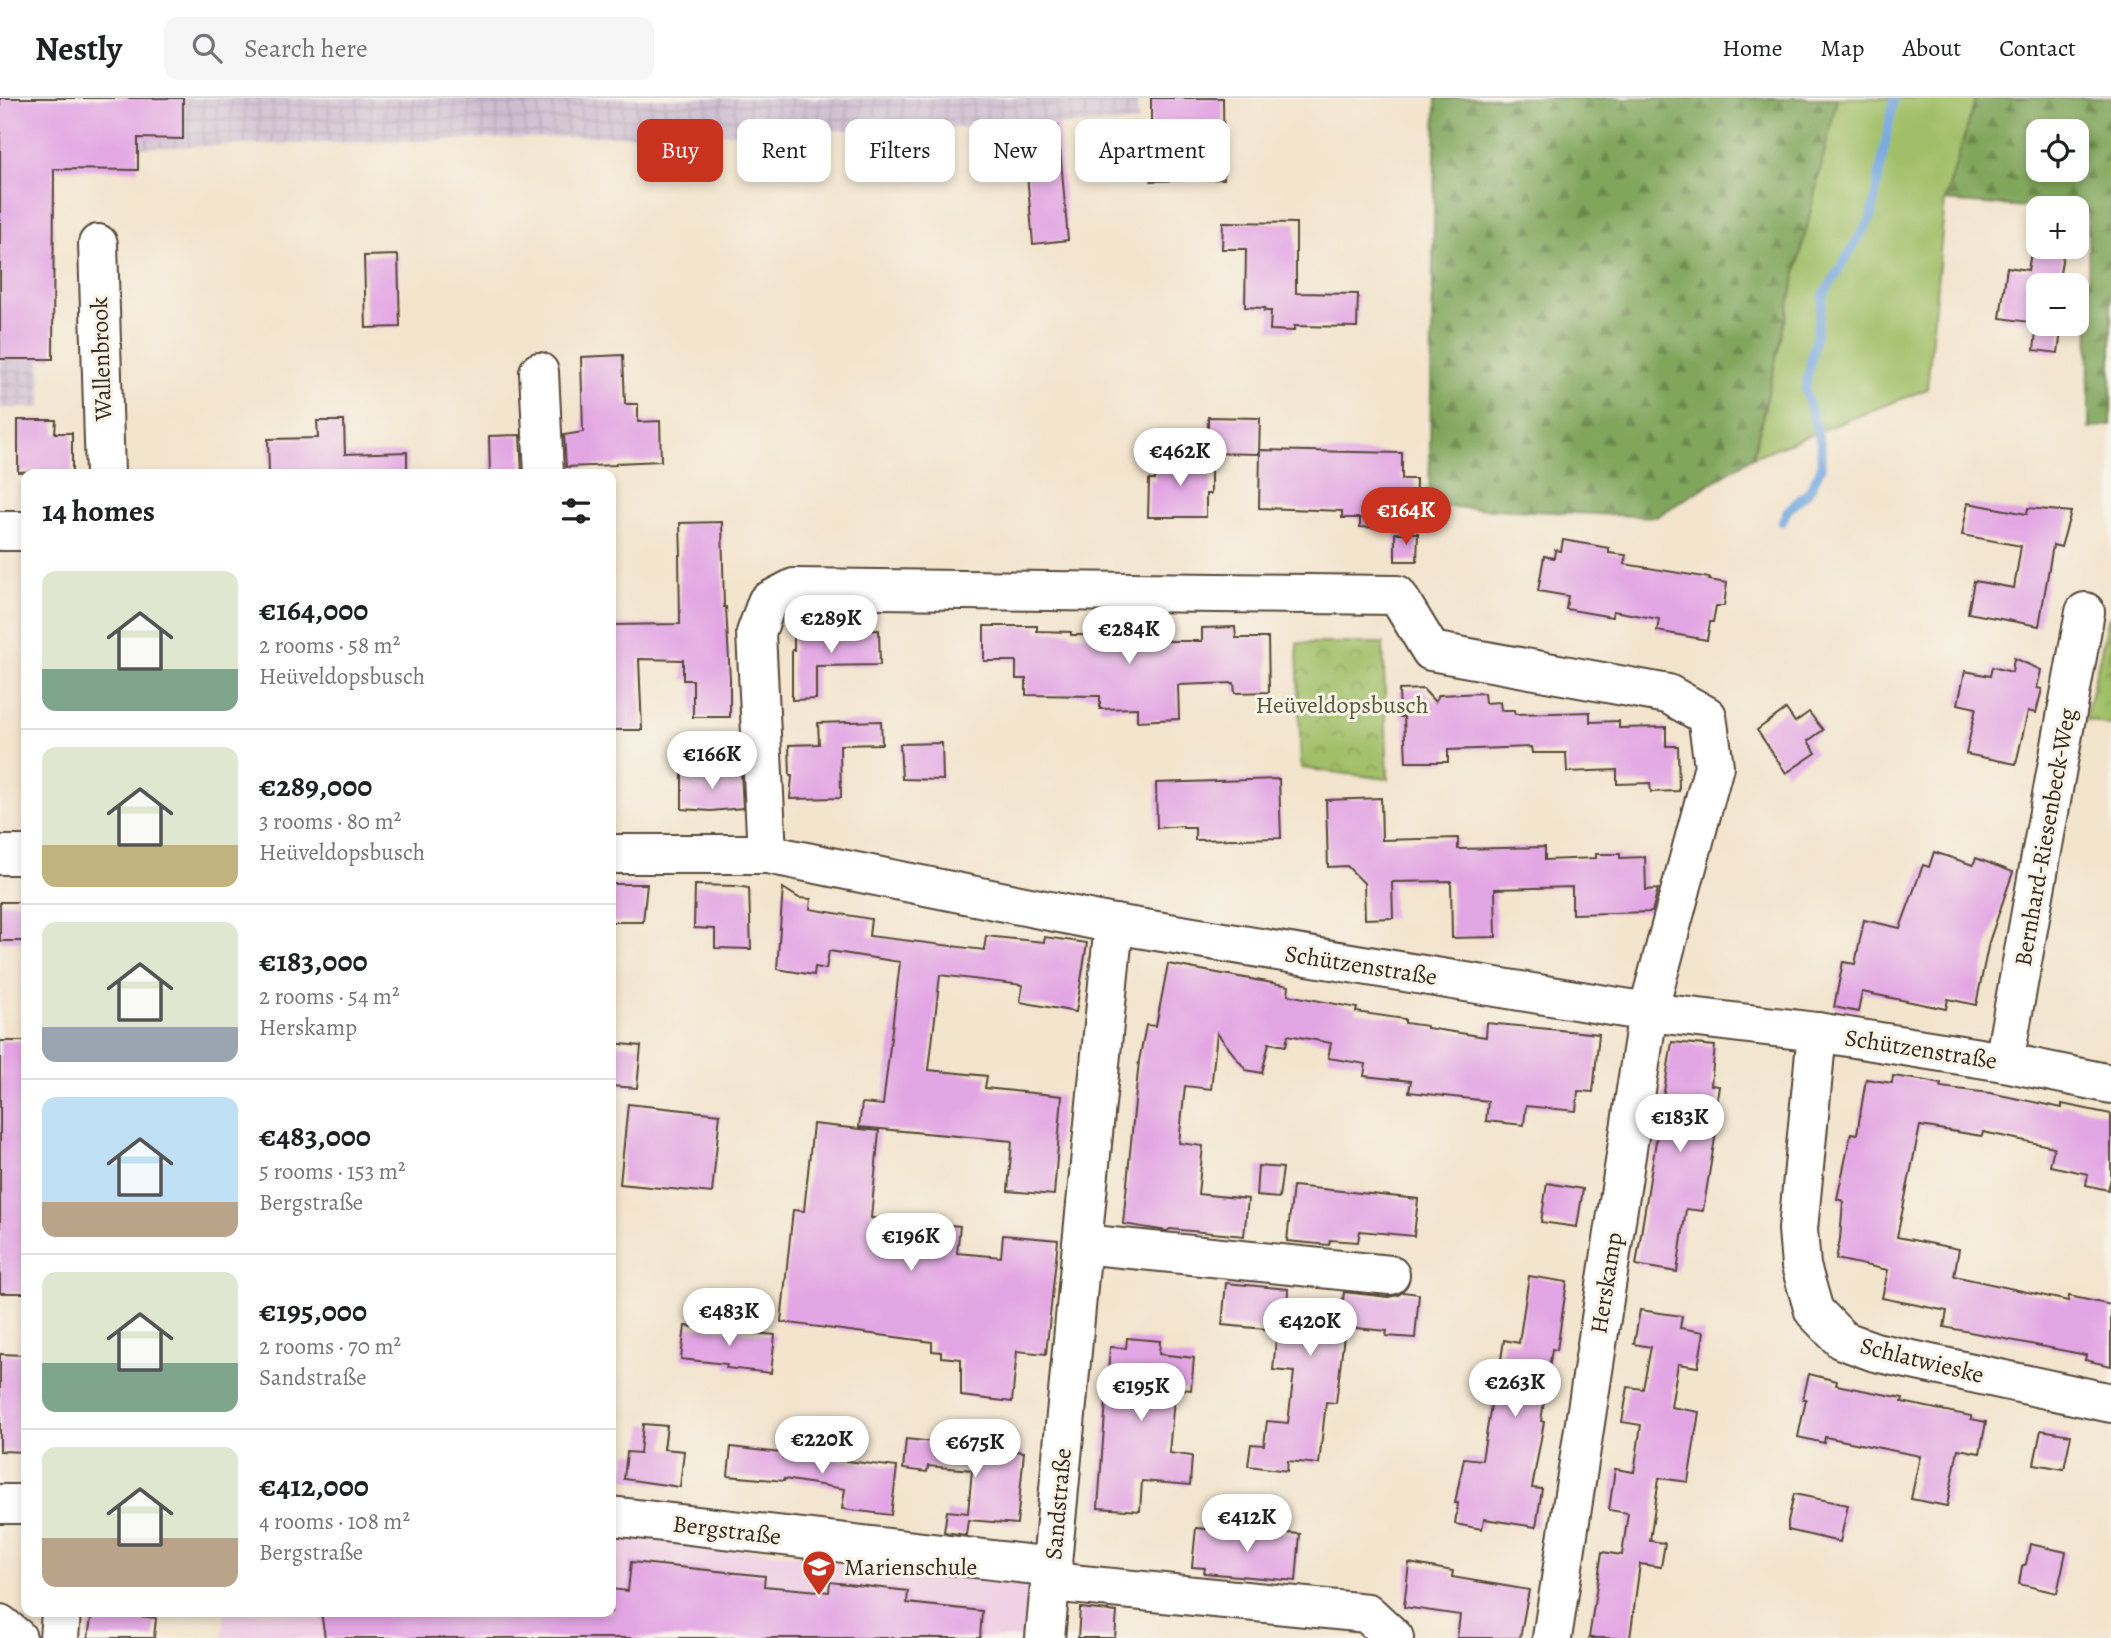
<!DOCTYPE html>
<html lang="en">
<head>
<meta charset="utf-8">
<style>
	body { margin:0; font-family:Alegreya,serif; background:#f6f6f6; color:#202124; height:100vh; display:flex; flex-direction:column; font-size:26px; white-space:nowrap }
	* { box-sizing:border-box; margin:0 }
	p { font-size:23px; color:#757577 }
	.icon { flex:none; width:38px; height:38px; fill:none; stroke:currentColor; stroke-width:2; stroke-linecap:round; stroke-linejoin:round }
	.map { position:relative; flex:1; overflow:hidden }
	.sheet { position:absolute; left:21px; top:371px; width:595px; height:1148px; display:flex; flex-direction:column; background:#fff; border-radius:14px; box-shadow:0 4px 10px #0003 }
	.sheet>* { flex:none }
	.top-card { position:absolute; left:637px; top:21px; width:665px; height:63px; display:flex; gap:14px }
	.tools { position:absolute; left:2026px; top:21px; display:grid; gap:14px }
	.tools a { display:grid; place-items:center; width:63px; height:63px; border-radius:14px; background:#fff; box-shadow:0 4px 10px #0003; font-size:35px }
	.price { position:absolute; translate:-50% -60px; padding:0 16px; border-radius:24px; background:#fff; color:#222; font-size:23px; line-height:46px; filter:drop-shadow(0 2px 4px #0008) }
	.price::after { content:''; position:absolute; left:50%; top:42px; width:21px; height:16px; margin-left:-10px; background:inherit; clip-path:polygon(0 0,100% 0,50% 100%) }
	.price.current { background:#c8321e; color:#fff }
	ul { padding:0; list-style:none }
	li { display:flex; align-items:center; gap:21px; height:175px; padding:0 21px }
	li+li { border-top:2px solid #e0e0e0 }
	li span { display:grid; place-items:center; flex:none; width:196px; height:140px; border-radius:14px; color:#555 }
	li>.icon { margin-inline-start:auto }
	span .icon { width:84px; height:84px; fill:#fffc; stroke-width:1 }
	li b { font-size:30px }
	h2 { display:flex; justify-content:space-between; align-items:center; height:84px; padding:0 21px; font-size:30px }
	.chip { padding:0 24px; border-radius:14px; background:#fff; box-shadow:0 4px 10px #0003; font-size:24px; line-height:63px }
	.chip.current { background:#c8321e; color:#fff }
	header { display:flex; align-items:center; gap:42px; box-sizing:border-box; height:98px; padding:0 35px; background:#fff; border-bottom:2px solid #e0e0e0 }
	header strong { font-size:33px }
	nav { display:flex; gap:38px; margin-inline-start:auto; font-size:24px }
	.search { width:490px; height:63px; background:#f6f6f6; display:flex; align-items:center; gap:18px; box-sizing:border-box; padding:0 24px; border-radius:14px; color:#757577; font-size:26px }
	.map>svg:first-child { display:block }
	.built { fill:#f0d0e5 }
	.industrial { fill:url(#industrial-grid) }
	.grass { fill:#a0bf67; stroke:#6e7442; stroke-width:2 }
	.forest { fill:url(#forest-firs); stroke:#5e683d; stroke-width:2; fill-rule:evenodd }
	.park { fill:url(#park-crowns); stroke:#6e7442; stroke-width:2 }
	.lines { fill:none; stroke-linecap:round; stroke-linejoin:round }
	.stream { stroke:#74a7e0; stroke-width:9 }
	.building { fill:#e3a6e4 }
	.minor-casing { stroke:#574638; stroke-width:42 }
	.minor { stroke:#fff; stroke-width:38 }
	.labels { text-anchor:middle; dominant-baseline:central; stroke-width:6; stroke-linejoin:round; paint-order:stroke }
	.street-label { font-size:24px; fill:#3b2a1e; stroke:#f7f3e8 }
	.park-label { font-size:24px; fill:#595734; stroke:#f7f3e8 }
	.poi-label { font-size:24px; fill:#3b2a1e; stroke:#f7f3e8; text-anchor:start }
</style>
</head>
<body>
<header>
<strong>Nestly</strong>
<div class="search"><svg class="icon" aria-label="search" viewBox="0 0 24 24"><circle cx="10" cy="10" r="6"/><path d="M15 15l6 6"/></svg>Search here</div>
<nav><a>Home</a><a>Map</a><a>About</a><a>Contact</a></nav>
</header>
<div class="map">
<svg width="2111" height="1540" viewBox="0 0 2111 1540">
	<defs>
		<pattern id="industrial-grid" width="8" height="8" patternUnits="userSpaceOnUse" patternTransform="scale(1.75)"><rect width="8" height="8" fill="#cebed2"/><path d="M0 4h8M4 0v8" fill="none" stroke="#b2a3b4"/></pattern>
		<pattern id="forest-firs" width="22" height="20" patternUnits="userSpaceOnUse" patternTransform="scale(1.75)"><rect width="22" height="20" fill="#80a65c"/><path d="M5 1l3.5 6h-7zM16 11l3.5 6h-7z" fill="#6a874b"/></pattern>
		<pattern id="park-crowns" width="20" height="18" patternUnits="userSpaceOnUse" patternTransform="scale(1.75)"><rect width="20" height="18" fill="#a0bf67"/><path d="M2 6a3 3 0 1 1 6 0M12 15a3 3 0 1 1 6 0" fill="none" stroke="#849b54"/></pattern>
	</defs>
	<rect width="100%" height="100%" fill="#f7f3e8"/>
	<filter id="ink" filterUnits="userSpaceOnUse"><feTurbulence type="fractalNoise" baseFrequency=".0143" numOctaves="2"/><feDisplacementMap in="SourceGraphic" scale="14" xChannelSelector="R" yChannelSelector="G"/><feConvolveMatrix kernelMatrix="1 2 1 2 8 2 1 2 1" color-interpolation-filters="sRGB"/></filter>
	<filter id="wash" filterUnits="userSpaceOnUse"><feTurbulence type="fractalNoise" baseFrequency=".00686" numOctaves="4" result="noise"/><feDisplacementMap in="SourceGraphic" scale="28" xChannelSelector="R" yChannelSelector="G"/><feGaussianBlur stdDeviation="1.57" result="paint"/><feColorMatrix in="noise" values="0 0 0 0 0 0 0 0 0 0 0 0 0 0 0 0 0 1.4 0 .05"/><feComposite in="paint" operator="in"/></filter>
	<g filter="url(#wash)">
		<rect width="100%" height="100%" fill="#f3e4cd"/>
		<!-- built -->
		<polygon class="built" points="611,1436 1028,1484 1023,1540 222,1540 225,1514 611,1514"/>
		<!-- industrial -->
		<polygon class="industrial" points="0,0 1137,0 1138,25 38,52 41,310 0,310"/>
		<!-- grass -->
		<polygon class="grass" points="1837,0 1976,0 1945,103 1927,291 1753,359"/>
		<!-- forest -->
		<g class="forest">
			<polygon points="1436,0 1837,0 1753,359 1656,419 1429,408"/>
			<path d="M 1976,0 L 2111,0 L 2111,327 L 2089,330 L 2088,114 L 2077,113 L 2077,110 L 2040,110 L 1945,103 ZM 2039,33 L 2077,33 L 2077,72 L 2039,72 Z"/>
		</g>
		<!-- park -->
		<g class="park">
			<polygon points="2109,519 2111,519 2111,627 2085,622"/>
			<polygon points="1297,545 1383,545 1388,681 1301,670"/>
		</g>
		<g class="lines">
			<!-- stream -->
			<polyline class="stream" points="1782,424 1787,413 1809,393 1821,370 1821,347 1805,292 1824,196 1871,120 1894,0"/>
		</g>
		<g id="blocks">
			<!-- building -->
			<g class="building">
				<polygon points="0,0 183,0 183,41 138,40 138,72 54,71 53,261 0,261"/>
				<polygon points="1151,0 1223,0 1224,81 1151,83"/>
				<polygon points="1058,27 1068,142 1033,146 1026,64 992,65 991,42 1032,39 1031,29"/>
				<polygon points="1223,124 1296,125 1296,195 1358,196 1357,229 1294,228 1294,233 1270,232 1271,213 1264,213 1265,210 1245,209 1246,151 1222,151"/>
				<polygon points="2032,149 2064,149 2060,176 2068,177 2067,187 2039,187 2039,226 2062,226 2058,255 2034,252 2037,225 2000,220 2007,169 2028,172"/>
				<polygon points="398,157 400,229 366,230 364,158"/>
				<polygon points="623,257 625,306 638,306 638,324 660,323 661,363 616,365 616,367 566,369 564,337 583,334 581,259"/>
				<polygon points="1208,319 1260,320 1259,356 1208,355"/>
				<polygon points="18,322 56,322 55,335 72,335 72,376 39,376 39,373 18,374"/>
				<polygon points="317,323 344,323 345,356 407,354 407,376 269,376 268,341 318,340"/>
				<polygon points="520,337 522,376 490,376 489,338"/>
				<polygon points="1260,352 1402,355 1402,381 1416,381 1415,431 1360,429 1360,420 1342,420 1342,413 1259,410"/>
				<polygon points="1155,361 1211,361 1211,396 1206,396 1206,419 1148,419 1149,382 1155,382"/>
				<polygon points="1968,405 2027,416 2028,410 2071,414 2061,449 2053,447 2039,528 1968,515 1974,483 2014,490 2021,448 1962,437"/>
				<polygon points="722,424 724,509 726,509 730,581 730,619 693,619 693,582 683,582 683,562 639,561 642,632 611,632 611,527 680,526 679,457 681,457 680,425"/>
				<polygon points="1395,435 1418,435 1417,463 1395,463"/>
				<polygon points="1563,442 1609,450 1609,455 1626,457 1624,466 1710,480 1709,482 1727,485 1724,508 1716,508 1713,524 1710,524 1707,542 1657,533 1659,521 1613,513 1612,519 1566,511 1568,498 1538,493 1544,458 1554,460 1555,452 1561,453"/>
				<polygon points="856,524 856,533 879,532 880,567 816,568 816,601 792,602 792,552 794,552 794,539 818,538 818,531 832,532 832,525"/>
				<polygon points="984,528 1037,528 1037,533 1071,534 1071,537 1113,537 1112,543 1202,543 1202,530 1235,529 1236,540 1268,540 1269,594 1235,595 1234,585 1178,587 1179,621 1137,623 1137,610 1100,611 1100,598 1026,597 1026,581 1016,581 1016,563 984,563"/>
				<polygon points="2014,560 2041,572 2037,590 2042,591 2036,615 2028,613 2016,666 1966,656 1976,610 1958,606 1965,573 1990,578 1992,569 2012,574"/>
				<polygon points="1423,591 1435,604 1439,597 1484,595 1485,605 1500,604 1501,612 1514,612 1515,616 1590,614 1590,624 1619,623 1619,630 1666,629 1666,648 1678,648 1679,693 1651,694 1650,685 1617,686 1617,672 1567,674 1566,655 1532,655 1531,649 1448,652 1448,664 1406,664 1404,619 1400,619 1399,592"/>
				<polygon points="1786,611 1795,624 1809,614 1823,632 1808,643 1816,655 1786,675 1757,632"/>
				<polygon points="881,623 882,646 840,647 841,700 790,701 792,678 790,678 789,647 819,646 818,625"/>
				<polygon points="942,645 943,682 902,681 900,646"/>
				<polygon points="682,673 741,674 743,710 711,713 682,711"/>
				<polygon points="1279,681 1281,740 1195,742 1195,730 1183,730 1183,728 1157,730 1156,685"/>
				<polygon points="1381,700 1382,742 1458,740 1458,751 1545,749 1545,762 1596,760 1596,756 1620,756 1620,760 1645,759 1646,792 1658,791 1652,814 1572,816 1572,789 1495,791 1496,839 1452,840 1451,783 1392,784 1393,820 1365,821 1364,785 1347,768 1328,769 1326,702"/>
				<polygon points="1934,754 1973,767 1976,760 2013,774 1989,844 1976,907 1948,901 1946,911 1862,894 1858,914 1834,909 1843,864 1855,866 1864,822 1900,830 1923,767 1929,769"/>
				<polygon points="611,786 647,786 643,824 611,824"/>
				<polygon points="695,787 736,788 749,790 751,851 715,850 715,831 694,830"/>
				<polygon points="783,790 799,800 811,801 810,811 871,821 869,838 984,852 986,838 1044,844 1045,839 1087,845 1076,914 1020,904 1023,887 940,877 929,972 987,978 985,990 1062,998 1054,1097 1008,1093 1012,1043 859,1029 862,1005 883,1007 900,864 829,853 826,871 815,869 814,877 777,871"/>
				<rect x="0" y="804" width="26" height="39"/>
				<polygon points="1168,866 1289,888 1288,897 1357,910 1356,914 1405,921 1405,925 1427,928 1427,930 1486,939 1487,925 1599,936 1593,994 1578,993 1576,1013 1526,1008 1524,1027 1486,1023 1488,1003 1409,994 1411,983 1364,978 1366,966 1328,960 1331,945 1288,937 1286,948 1269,945 1262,975 1246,972 1217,935 1211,991 1185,988 1179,1045 1203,1048 1198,1096 1248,1101 1244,1138 1170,1131 1167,1133 1123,1126 1139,963 1146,927 1156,928"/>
				<rect x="0" y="943" width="26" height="252"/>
				<polygon points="1672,944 1715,948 1711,987 1719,988 1715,1015 1719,1016 1703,1113 1686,1111 1677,1174 1636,1167"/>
				<polygon points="611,945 641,948 637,990 611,988"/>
				<polygon points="1893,978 1927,983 1941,986 1940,989 1990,995 2062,1010 2062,1006 2111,1016 2111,1080 2108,1092 2086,1087 2088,1076 2050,1068 2054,1049 1983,1034 1982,1038 1920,1028 1897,1139 1959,1151 1954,1178 2068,1203 2069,1198 2111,1207 2111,1268 2085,1262 2086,1257 1944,1229 1947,1213 1882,1200 1888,1172 1836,1161 1840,1141 1843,1103 1837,1101 1851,1035 1857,1036 1866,981 1892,985"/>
				<polygon points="628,1006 720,1016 712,1095 620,1086"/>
				<polygon points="813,1026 879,1033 871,1120 960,1128 957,1155 1001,1159 1003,1137 1058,1142 1046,1256 1017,1253 1012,1304 961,1298 961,1261 941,1259 941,1254 932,1253 932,1244 781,1224 793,1112 804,1113"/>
				<polygon points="1258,1068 1283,1070 1279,1100 1256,1098"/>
				<polygon points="1547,1085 1583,1091 1577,1129 1541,1124"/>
				<polygon points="1293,1088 1418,1101 1414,1138 1360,1133 1358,1144 1330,1142 1329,1147 1287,1143"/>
				<polygon points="1529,1178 1567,1184 1557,1252 1552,1251 1541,1323 1544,1324 1532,1390 1542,1391 1536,1429 1484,1421 1482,1431 1455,1426 1458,1405 1455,1405 1464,1360 1482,1362 1492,1301 1495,1301 1504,1242 1519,1245"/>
				<polygon points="1226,1185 1288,1191 1287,1212 1341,1217 1344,1194 1388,1199 1398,1197 1403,1194 1419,1196 1415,1240 1386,1238 1387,1233 1345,1229 1336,1305 1326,1304 1319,1366 1288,1363 1287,1373 1248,1368 1251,1346 1264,1347 1267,1323 1288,1325 1294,1274 1273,1272 1277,1232 1222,1227"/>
				<polygon points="1640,1212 1682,1218 1680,1230 1704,1234 1698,1269 1678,1266 1671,1309 1699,1314 1688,1384 1659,1380 1650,1443 1665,1445 1661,1469 1640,1466 1630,1540 1589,1540 1602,1454 1622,1457 1628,1415 1609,1412 1615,1371 1634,1374 1641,1327 1622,1324 1628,1289 1643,1291 1651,1249 1634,1246"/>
				<polygon points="685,1228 775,1237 771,1275 726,1270 727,1266 681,1261"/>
				<polygon points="1127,1240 1160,1243 1159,1256 1194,1260 1191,1292 1175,1290 1169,1355 1192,1358 1190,1387 1142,1383 1140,1413 1098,1410 1110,1249 1126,1250"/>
				<polygon points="0,1256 25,1257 26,1354 0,1353"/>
				<polygon points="1809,1276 1837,1283 1836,1287 1903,1300 1902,1304 1971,1318 1971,1321 1986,1324 1980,1355 1958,1351 1947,1408 1911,1401 1920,1358 1825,1339 1824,1345 1798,1339 1806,1301 1803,1301"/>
				<polygon points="643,1326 667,1328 664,1351 684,1353 680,1389 624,1381 627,1354 640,1355"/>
				<polygon points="2041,1332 2071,1337 2064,1371 2034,1366"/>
				<polygon points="906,1341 1024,1354 1017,1426 968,1422 966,1437 944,1434 947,1413 968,1415 972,1372 928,1368 927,1374 903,1371"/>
				<polygon points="731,1349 897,1369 891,1417 842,1411 845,1391 784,1381 784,1383 728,1378"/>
				<polygon points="1794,1396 1848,1407 1840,1444 1788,1432 1788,1423"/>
				<polygon points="1196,1430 1249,1435 1249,1432 1300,1436 1296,1483 1204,1475 1205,1470 1192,1469"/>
				<polygon points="2030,1446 2066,1454 2057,1495 2019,1486 2022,1468 2026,1466"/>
				<polygon points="631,1464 765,1478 764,1488 829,1494 830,1484 908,1493 907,1505 982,1513 980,1540 325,1540 321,1514 611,1514 611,1491 628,1493"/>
				<polygon points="1409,1465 1453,1473 1452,1479 1529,1492 1520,1540 1457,1540 1460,1517 1404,1509"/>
				<polygon points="1080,1510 1117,1514 1115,1540 1078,1540"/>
				<polygon points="92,1514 110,1514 156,1520 154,1540 88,1540"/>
			</g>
		</g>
	</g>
	<g filter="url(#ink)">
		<use href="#blocks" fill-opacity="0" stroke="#574638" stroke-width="2"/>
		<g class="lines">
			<!-- minor casing -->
			<g class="minor-casing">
				<g id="minor">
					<polyline points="98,146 105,376"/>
					<polyline points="539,274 544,376"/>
					<polyline points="0,433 26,433"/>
					<polyline points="611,756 767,756 1114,826 1648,914 1817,934 2004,964 2111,986"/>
					<polyline points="767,756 756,535 767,504 794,490 1397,497 1431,553 1668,596 1707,618 1714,668 1648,914 1552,1540"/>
					<polyline points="0,757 26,757"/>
					<polyline points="1817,934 1798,1131 1801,1168 1814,1213 1842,1242 1875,1254 2111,1305"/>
					<polyline points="2004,964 2085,514"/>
					<polyline points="1082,1146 1390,1177"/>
					<polyline points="0,1406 26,1406"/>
					<polyline points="611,1418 1053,1469"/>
					<polyline points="1051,1484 1367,1515 1394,1540"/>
					<polyline points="0,1526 17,1540"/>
					<polyline points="59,1540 61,1514"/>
					<polyline points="1045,1540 1082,1146 1114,826"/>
				</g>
			</g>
			<!-- minor -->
			<use href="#minor" class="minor"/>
		</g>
	</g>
	<!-- icons -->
	<defs>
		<g id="school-pin" transform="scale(1.75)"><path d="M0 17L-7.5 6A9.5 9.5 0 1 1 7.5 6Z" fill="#c8321e" stroke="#f7f3e8"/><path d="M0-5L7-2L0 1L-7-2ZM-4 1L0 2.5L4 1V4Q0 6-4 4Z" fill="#fff"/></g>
	</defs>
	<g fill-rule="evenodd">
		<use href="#school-pin" x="819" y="1469"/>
	</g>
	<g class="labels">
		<!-- street labels -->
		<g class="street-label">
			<text transform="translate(101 261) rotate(-92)">Wallenbrook</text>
			<text transform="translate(2045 739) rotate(-80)">Bernhard-Riesenbeck-Weg</text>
			<text transform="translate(1361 867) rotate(9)">Schützenstraße</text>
			<text transform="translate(1921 951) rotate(9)">Schützenstraße</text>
			<text transform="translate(1606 1185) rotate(-81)">Herskamp</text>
			<text transform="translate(1922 1262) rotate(14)">Schlatwieske</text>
			<text transform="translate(1058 1406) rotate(-85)">Sandstraße</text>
			<text transform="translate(727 1432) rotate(7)">Bergstraße</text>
		</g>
		<!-- park labels -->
		<g class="park-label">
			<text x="1342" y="607">Heüveldopsbusch</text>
		</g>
		<!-- poi labels -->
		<g class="poi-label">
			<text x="844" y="1469">Marienschule</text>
		</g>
	</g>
</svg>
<div class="tools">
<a><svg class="icon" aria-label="locate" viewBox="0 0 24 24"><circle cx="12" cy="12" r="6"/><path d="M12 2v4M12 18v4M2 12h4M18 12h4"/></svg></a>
<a>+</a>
<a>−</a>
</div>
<b class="price" style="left:1180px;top:390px">€462K</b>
<b class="price current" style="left:1406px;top:449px">€164K</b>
<b class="price" style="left:831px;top:557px">€289K</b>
<b class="price" style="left:1129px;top:568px">€284K</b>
<b class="price" style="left:712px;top:693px">€166K</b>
<b class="price" style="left:1680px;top:1056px">€183K</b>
<b class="price" style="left:911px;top:1175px">€196K</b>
<b class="price" style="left:729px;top:1250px">€483K</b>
<b class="price" style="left:1310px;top:1260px">€420K</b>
<b class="price" style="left:1515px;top:1321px">€263K</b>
<b class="price" style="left:1141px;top:1325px">€195K</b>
<b class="price" style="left:822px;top:1378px">€220K</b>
<b class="price" style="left:975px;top:1381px">€675K</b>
<b class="price" style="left:1247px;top:1456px">€412K</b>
<div class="top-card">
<a class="chip current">Buy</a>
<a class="chip">Rent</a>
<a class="chip">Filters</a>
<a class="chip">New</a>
<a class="chip">Apartment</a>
</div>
<section class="sheet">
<h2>14 homes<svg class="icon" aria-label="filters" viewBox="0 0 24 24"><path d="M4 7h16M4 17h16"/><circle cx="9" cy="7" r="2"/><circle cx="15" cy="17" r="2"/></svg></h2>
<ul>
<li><span style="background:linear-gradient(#dfe7d0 70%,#7fa58c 0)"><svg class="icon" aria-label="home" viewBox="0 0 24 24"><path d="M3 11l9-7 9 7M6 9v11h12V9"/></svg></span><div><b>€164,000</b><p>2 rooms · 58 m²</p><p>Heüveldopsbusch</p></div></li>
<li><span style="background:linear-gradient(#dfe7d0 70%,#c2b280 0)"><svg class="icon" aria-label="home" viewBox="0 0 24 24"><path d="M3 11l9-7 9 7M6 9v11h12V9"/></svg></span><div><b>€289,000</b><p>3 rooms · 80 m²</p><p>Heüveldopsbusch</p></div></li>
<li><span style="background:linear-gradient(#dfe7d0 75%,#9aa5b1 0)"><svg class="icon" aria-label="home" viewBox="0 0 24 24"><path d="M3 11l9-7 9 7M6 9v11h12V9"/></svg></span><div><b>€183,000</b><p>2 rooms · 54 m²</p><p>Herskamp</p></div></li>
<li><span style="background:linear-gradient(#bfe0f5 75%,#b9a48a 0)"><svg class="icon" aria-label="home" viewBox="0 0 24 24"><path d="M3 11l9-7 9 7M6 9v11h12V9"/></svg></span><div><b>€483,000</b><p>5 rooms · 153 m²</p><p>Bergstraße</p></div></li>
<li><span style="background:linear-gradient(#dfe7d0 65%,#7fa58c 0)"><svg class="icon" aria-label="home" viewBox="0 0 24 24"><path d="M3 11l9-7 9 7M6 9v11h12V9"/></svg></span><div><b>€195,000</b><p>2 rooms · 70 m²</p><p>Sandstraße</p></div></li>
<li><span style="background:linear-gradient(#dfe7d0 65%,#b9a48a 0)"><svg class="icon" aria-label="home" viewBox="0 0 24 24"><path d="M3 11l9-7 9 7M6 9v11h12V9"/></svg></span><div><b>€412,000</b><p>4 rooms · 108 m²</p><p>Bergstraße</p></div></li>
</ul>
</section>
</div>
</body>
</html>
